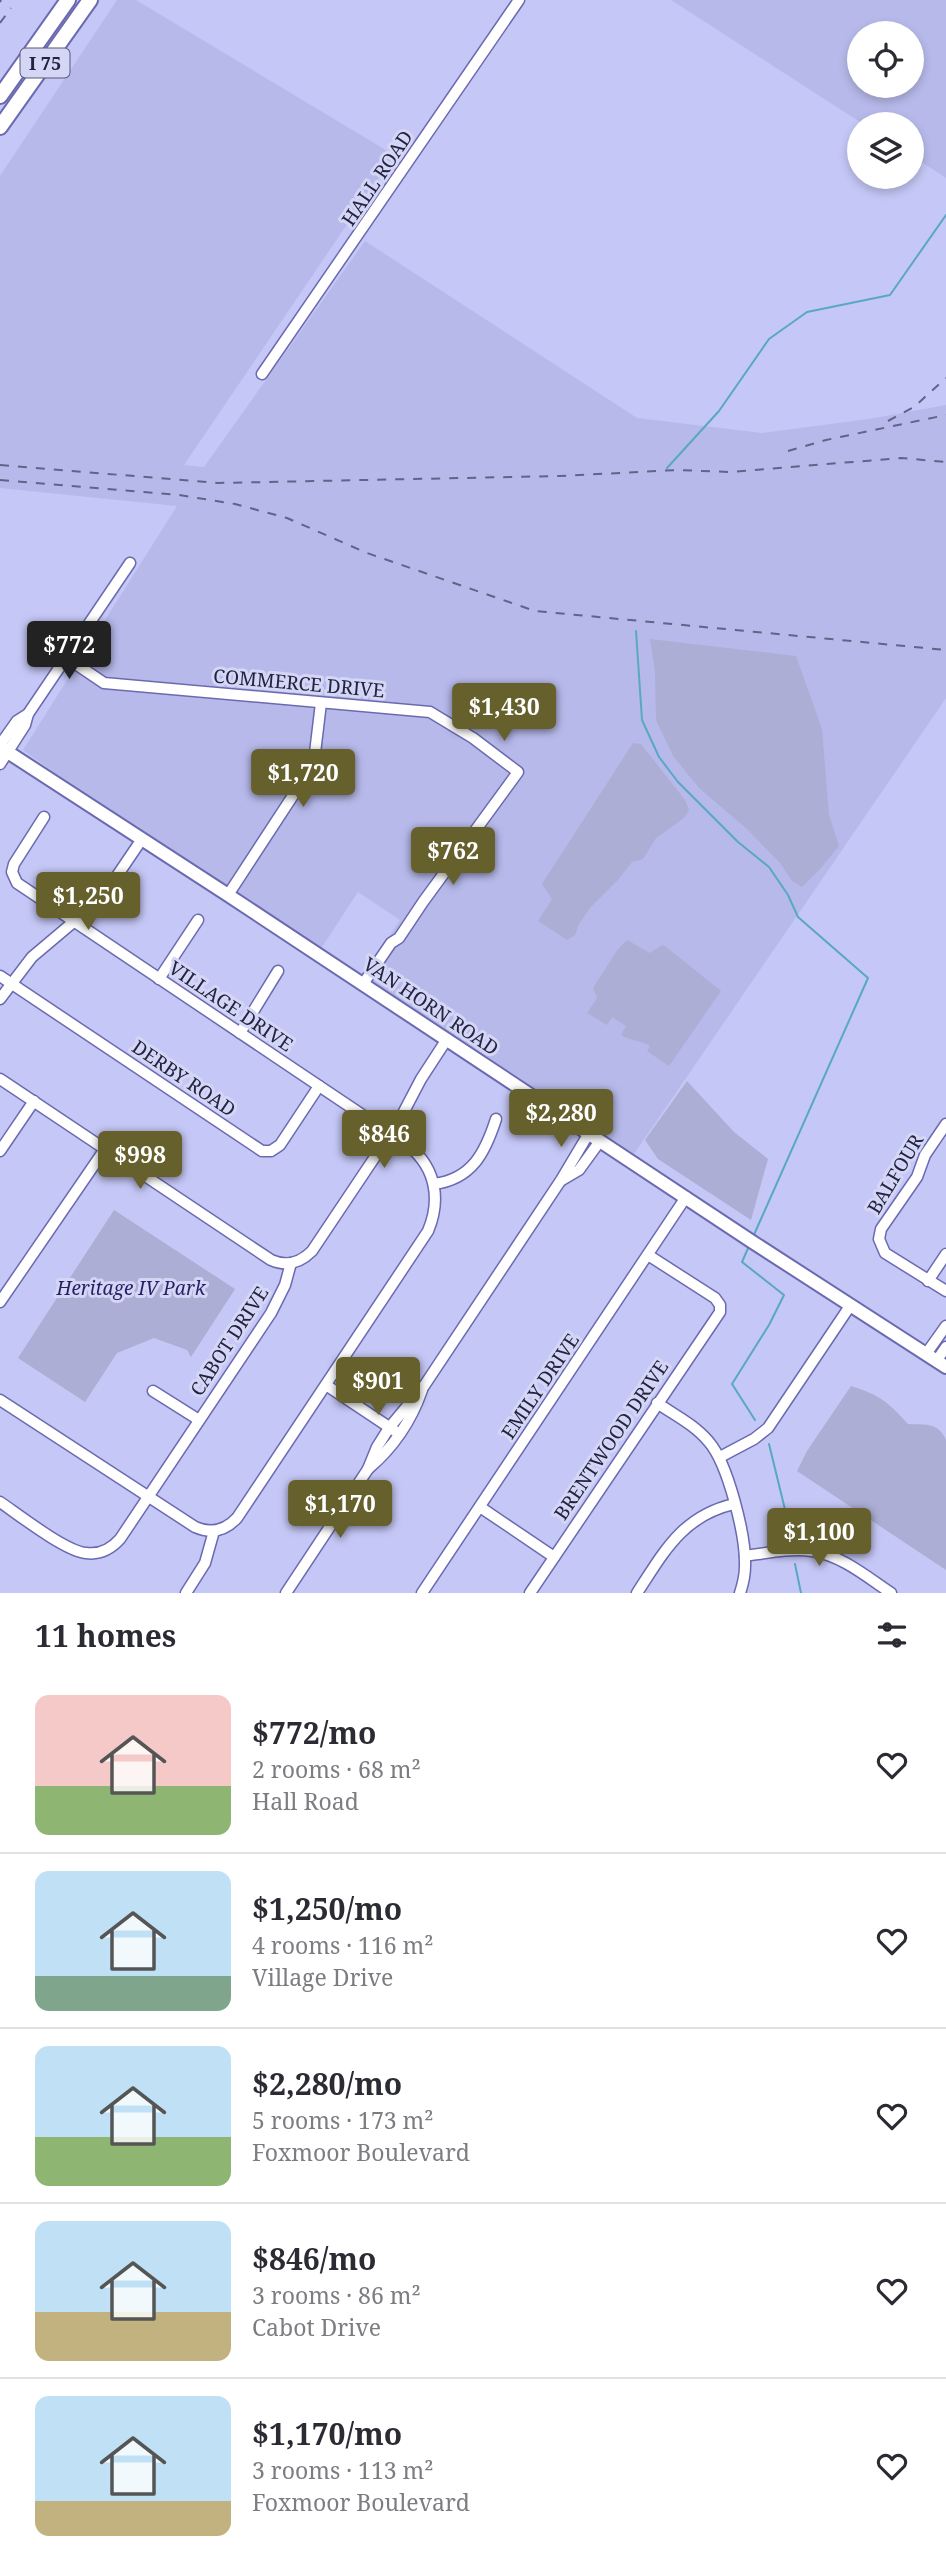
<!DOCTYPE html>
<html lang="en">
<head>
<meta charset="utf-8">
<style>
	body { margin:0; font-family:"Noto Serif",serif; background:#f7f7f7; color:#2b2b33; height:100vh; display:flex; flex-direction:column; font-size:26px; white-space:nowrap }
	* { box-sizing:border-box; margin:0 }
	p { font-size:23px; color:#7c7c81 }
	.icon { flex:none; width:38px; height:38px; fill:none; stroke:currentColor; stroke-width:2; stroke-linecap:round; stroke-linejoin:round }
	.map { position:relative; height:1593px; overflow:hidden }
	.drawer { display:flex; flex-direction:column; background:#fff; flex:1 }
	.drawer>* { flex:none }
	.fabs { position:absolute; left:847px; top:21px; display:grid; gap:14px }
	.fabs a { display:grid; place-items:center; width:77px; height:77px; border-radius:50%; background:#fff; box-shadow:0 4px 10px #0003; font-size:35px }
	.price { position:absolute; translate:-50% -60px; padding:0 16px; border-radius:7px; background:#66602c; color:#fff; font-size:23px; line-height:46px; filter:drop-shadow(0 2px 4px #0008) }
	.price::after { content:''; position:absolute; left:50%; top:42px; width:21px; height:16px; margin-left:-10px; background:inherit; clip-path:polygon(0 0,100% 0,50% 100%) }
	.price.on { background:#222; color:#fff }
	ul { padding:0; list-style:none }
	li { display:flex; align-items:center; gap:21px; height:175px; padding:0 35px }
	li+li { border-top:2px solid #e1e1e2 }
	li span { display:grid; place-items:center; flex:none; width:196px; height:140px; border-radius:14px; color:#555 }
	li>.icon { margin-inline-start:auto }
	span .icon { width:84px; height:84px; fill:#fffc; stroke-width:1 }
	li b { font-size:30px }
	h2 { display:flex; justify-content:space-between; align-items:center; height:84px; padding:0 35px; font-size:30px }
	.map>svg:first-child { display:block }
	.built { fill:#b7b9ea; fill-rule:evenodd }
	.green { fill:#acaed5 }
	.lines { fill:none; stroke-linecap:round; stroke-linejoin:round }
	.stream { stroke:#58a8c4; stroke-width:2 }
	.minor-casing { stroke:#6b6ab1; stroke-width:13 }
	.major-casing { stroke:#6b6ab1; stroke-width:16 }
	.highway-casing { stroke:#6b6ab1; stroke-width:18 }
	.minor { stroke:#fff; stroke-width:10 }
	.major { stroke:#fff; stroke-width:12 }
	.highway { stroke:#fff; stroke-width:14 }
	.rail { stroke:#626387; stroke-width:2; stroke-dasharray:9 9; stroke-linecap:butt }
	.labels { text-anchor:middle; dominant-baseline:central; stroke-width:6; stroke-linejoin:round; paint-order:stroke }
	.shield { fill:#d4d6f6; stroke:#585977; stroke-width:2 }
	.shield-label { font-size:18px; font-weight:bold; fill:#232340 }
	.street-label { font-size:19px; fill:#232340; stroke:#d4d6f6 }
	.park-label { font-size:19px; font-style:italic; fill:#291f65; stroke:#d4d6f6 }
</style>
</head>
<body>
<div class="map">
<svg width="946" height="1593" viewBox="0 0 946 1593">
	<rect width="100%" height="100%" fill="#c5c7f6"/>
	<!-- built -->
	<g class="built">
		<polygon points="117,0 136,0 394,155 184,465 204,467 365,241 637,418 762,433 869,419 946,405 946,698 634,1154 361,978 400,920 358,892 320,950 87,796 23,750 177,506 0,488 0,176"/>
		<path d="M 671,0 L 946,0 L 946,178 L 912,156 L 912,124 L 863,124 ZM 859,33 L 912,33 L 912,86 L 859,86 Z"/>
	</g>
	<!-- green -->
	<g class="green">
		<polygon points="650,639 796,656 822,729 829,815 839,846 821,868 802,887 792,881 780,863 747,829 699,788 673,756 656,720 655,672"/>
		<polygon points="633,743 641,744 685,800 689,810 684,818 656,838 643,859 632,862 618,880 590,908 579,924 575,935 567,940 538,921 552,899 542,884"/>
		<path d="M 627,940 L 650,953 L 662,945 L 665,946 L 721,991 L 669,1066 L 647,1051 L 650,1046 C 640,1040 630,1041 621,1035 L 626,1026 L 612,1017 L 607,1025 L 587,1013 L 597,998 L 593,988 L 618,949 Z"/>
		<polygon points="687,1081 734,1132 768,1159 751,1220 658,1159 645,1140"/>
		<polygon points="114,1210 235,1289 191,1357 187,1350 154,1338 117,1353 85,1402 18,1358"/>
		<path d="M 851,1386 C 880,1395 888,1402 908,1424 C 926,1425 938,1422 946,1440 L 946,1570 L 797,1471 L 807,1451 Z"/>
	</g>
	<g class="lines">
		<!-- stream -->
		<g class="stream">
			<polyline points="667,468 719,411 769,339 807,312 890,295 946,215"/>
			<polyline points="636,631 642,720 659,757 678,782 738,842 769,867 788,895 798,917 868,978 753,1237"/>
			<polyline points="749,1246 742,1262 784,1295 769,1325 732,1384 755,1420"/>
			<polyline points="769,1444 792,1538"/>
			<polyline points="795,1564 801,1593"/>
		</g>
		<!-- minor casing -->
		<g class="minor-casing">
			<g id="minor">
				<polyline points="262,374 519,0"/>
				<polyline points="67,658 104,683 430,712 473,738 518,772 423,902 399,938 391,943 363,984"/>
				<polyline points="0,745 17,721 28,714 130,563"/>
				<polyline points="0,764 25,725 28,714"/>
				<polyline points="228,895 311,768 314,761 321,703"/>
				<polyline points="0,976 262,1151 271,1151 280,1145 319,1086"/>
				<polyline points="159,979 198,920"/>
				<polyline points="0,999 32,957 102,898 142,839"/>
				<polyline points="240,1033 278,971"/>
				<path d="M 0,1079 L 271,1260 C 287,1267 300,1263 312,1251 L 399,1121 L 421,1079 L 447,1039"/>
				<polyline points="946,1124 925,1155 917,1177 881,1229 879,1239 885,1253 946,1291"/>
				<polyline points="0,1151 34,1101"/>
				<polyline points="562,1180 579,1170 600,1141"/>
				<path d="M 434,1184 C 472,1179 485,1153 496,1119"/>
				<polyline points="928,1281 946,1254"/>
				<polyline points="0,1302 105,1149"/>
				<polyline points="926,1354 946,1326"/>
				<polyline points="937,1360 946,1347"/>
				<polyline points="326,1385 395,1431"/>
				<polyline points="153,1391 199,1420"/>
				<path d="M 0,1400 L 195,1527 C 211,1534 225,1531 237,1518 L 428,1231 C 441,1200 436,1169 410,1147 L 17,883 L 12,872 L 14,864 L 44,817"/>
				<path d="M 657,1403 C 675,1415 695,1425 709,1442 C 728,1464 746,1536 745,1566 C 745,1576 743,1584 740,1593"/>
				<polyline points="720,1457 754,1439 768,1428 850,1306"/>
				<path d="M 368,1469 C 394,1447 411,1422 422,1390"/>
				<path d="M 0,1502 C 19,1515 65,1551 86,1553 C 100,1555 111,1549 120,1539 L 271,1313 L 285,1285 L 291,1263"/>
				<polyline points="480,1507 554,1557"/>
				<path d="M 745,1556 C 767,1553 790,1548 812,1551 C 841,1555 867,1577 891,1593"/>
				<polyline points="186,1593 205,1563 214,1531"/>
				<polyline points="286,1593 368,1469 377,1447 389,1428 424,1386 561,1180 589,1133"/>
				<polyline points="422,1593 686,1197"/>
				<polyline points="530,1593 720,1312 720,1305 715,1298 648,1255"/>
				<path d="M 637,1593 C 664,1552 682,1516 734,1504"/>
			</g>
		</g>
		<!-- major casing -->
		<g class="major-casing">
			<polyline id="major" points="0,747 228,895 751,1241 946,1367"/>
		</g>
		<!-- highway casing -->
		<g class="highway-casing">
			<g id="highway">
				<polyline points="0,96 68,0"/>
				<polyline points="0,127 90,0"/>
			</g>
		</g>
		<!-- minor -->
		<use href="#minor" class="minor"/>
		<!-- major -->
		<use href="#major" class="major"/>
		<!-- highway -->
		<use href="#highway" class="highway"/>
		<!-- rail -->
		<g class="rail">
			<polyline points="0,2 1,0"/>
			<polyline points="0,23 11,8"/>
			<polyline points="888,421 914,407 946,378"/>
			<polyline points="788,451 826,440 946,415"/>
			<polyline points="0,465 218,483 560,476 677,470 730,472 901,458 946,462"/>
			<polyline points="0,480 179,495 235,504 287,518 367,553 535,611 946,650"/>
		</g>
	</g>
	<g class="labels">
		<!-- shield labels -->
		<rect class="shield" x="20.5" y="48.5" width="49" height="29" rx="5"/>
		<g class="shield-label">
			<text x="45" y="63">I 75</text>
		</g>
		<!-- street labels -->
		<g class="street-label">
			<text transform="translate(377 178) rotate(-56)">HALL ROAD</text>
			<text transform="translate(299 683) rotate(5)">COMMERCE DRIVE</text>
			<text transform="translate(231 1006) rotate(34)">VILLAGE DRIVE</text>
			<text transform="translate(431 1006) rotate(34)">VAN HORN ROAD</text>
			<text transform="translate(184 1078) rotate(34)">DERBY ROAD</text>
			<text transform="translate(895 1174) rotate(-59)">BALFOUR</text>
			<text transform="translate(229 1341) rotate(-57)">CABOT DRIVE</text>
			<text transform="translate(540 1386) rotate(-56)">EMILY DRIVE</text>
			<text transform="translate(611 1440) rotate(-56)">BRENTWOOD DRIVE</text>
		</g>
		<!-- park labels -->
		<g class="park-label">
			<text x="131" y="1288">Heritage IV Park</text>
		</g>
	</g>
</svg>
<div class="fabs">
<a><svg class="icon" aria-label="locate" viewBox="0 0 24 24"><circle cx="12" cy="12" r="6"/><path d="M12 2v4M12 18v4M2 12h4M18 12h4"/></svg></a>
<a><svg class="icon" aria-label="layers" viewBox="0 0 24 24"><path d="M12 4l9 5-9 5-9-5zM3 14l9 5 9-5"/></svg></a>
</div>
<b class="price on" style="left:69px;top:681px">$772</b>
<b class="price" style="left:504px;top:743px">$1,430</b>
<b class="price" style="left:303px;top:809px">$1,720</b>
<b class="price" style="left:453px;top:887px">$762</b>
<b class="price" style="left:88px;top:932px">$1,250</b>
<b class="price" style="left:561px;top:1149px">$2,280</b>
<b class="price" style="left:384px;top:1170px">$846</b>
<b class="price" style="left:140px;top:1191px">$998</b>
<b class="price" style="left:378px;top:1417px">$901</b>
<b class="price" style="left:340px;top:1540px">$1,170</b>
<b class="price" style="left:819px;top:1568px">$1,100</b>
</div>
<section class="drawer">
<h2>11 homes<svg class="icon" aria-label="filters" viewBox="0 0 24 24"><path d="M4 7h16M4 17h16"/><circle cx="9" cy="7" r="2"/><circle cx="15" cy="17" r="2"/></svg></h2>
<ul>
<li><span style="background:linear-gradient(#f6c9c9 65%,#8fb573 0)"><svg class="icon" aria-label="home" viewBox="0 0 24 24"><path d="M3 11l9-7 9 7M6 9v11h12V9"/></svg></span><div><b>$772/mo</b><p>2 rooms · 68 m²</p><p>Hall Road</p></div><svg class="icon" aria-label="heart" viewBox="0 0 24 24"><path d="M12 20l-8-8c-3-5 5-10 8-4 3-6 11-1 8 4z"/></svg></li>
<li><span style="background:linear-gradient(#bfe0f5 75%,#7fa58c 0)"><svg class="icon" aria-label="home" viewBox="0 0 24 24"><path d="M3 11l9-7 9 7M6 9v11h12V9"/></svg></span><div><b>$1,250/mo</b><p>4 rooms · 116 m²</p><p>Village Drive</p></div><svg class="icon" aria-label="heart" viewBox="0 0 24 24"><path d="M12 20l-8-8c-3-5 5-10 8-4 3-6 11-1 8 4z"/></svg></li>
<li><span style="background:linear-gradient(#bfe0f5 65%,#8fb573 0)"><svg class="icon" aria-label="home" viewBox="0 0 24 24"><path d="M3 11l9-7 9 7M6 9v11h12V9"/></svg></span><div><b>$2,280/mo</b><p>5 rooms · 173 m²</p><p>Foxmoor Boulevard</p></div><svg class="icon" aria-label="heart" viewBox="0 0 24 24"><path d="M12 20l-8-8c-3-5 5-10 8-4 3-6 11-1 8 4z"/></svg></li>
<li><span style="background:linear-gradient(#bfe0f5 65%,#c2b280 0)"><svg class="icon" aria-label="home" viewBox="0 0 24 24"><path d="M3 11l9-7 9 7M6 9v11h12V9"/></svg></span><div><b>$846/mo</b><p>3 rooms · 86 m²</p><p>Cabot Drive</p></div><svg class="icon" aria-label="heart" viewBox="0 0 24 24"><path d="M12 20l-8-8c-3-5 5-10 8-4 3-6 11-1 8 4z"/></svg></li>
<li><span style="background:linear-gradient(#bfe0f5 75%,#c2b280 0)"><svg class="icon" aria-label="home" viewBox="0 0 24 24"><path d="M3 11l9-7 9 7M6 9v11h12V9"/></svg></span><div><b>$1,170/mo</b><p>3 rooms · 113 m²</p><p>Foxmoor Boulevard</p></div><svg class="icon" aria-label="heart" viewBox="0 0 24 24"><path d="M12 20l-8-8c-3-5 5-10 8-4 3-6 11-1 8 4z"/></svg></li>
</ul>
</section>
</body>
</html>
